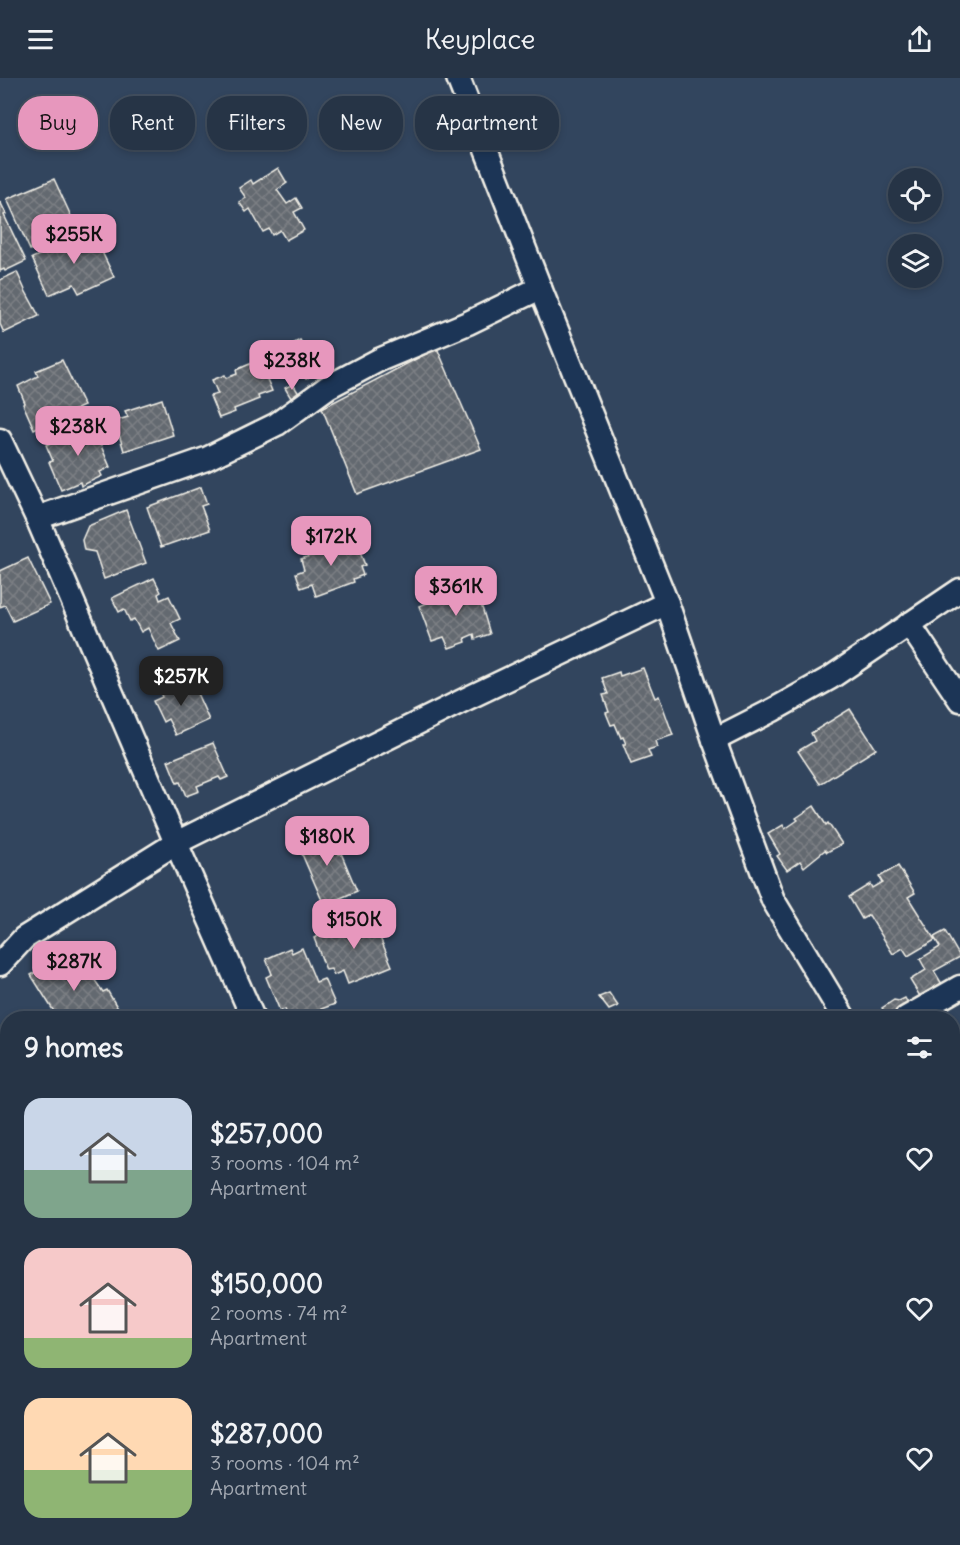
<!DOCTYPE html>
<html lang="en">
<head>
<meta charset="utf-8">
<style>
	body { margin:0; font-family:Delius,sans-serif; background:#2e3c4d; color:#f1f3f6; height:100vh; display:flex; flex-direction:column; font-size:22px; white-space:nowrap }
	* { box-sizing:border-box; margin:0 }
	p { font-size:20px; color:#a4aab3 }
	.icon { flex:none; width:33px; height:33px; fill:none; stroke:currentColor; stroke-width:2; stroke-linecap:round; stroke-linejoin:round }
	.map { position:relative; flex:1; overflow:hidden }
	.drawer { position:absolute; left:0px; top:933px; width:960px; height:534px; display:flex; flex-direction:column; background:#263446; border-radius:24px 24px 0 0; box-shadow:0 3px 9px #0003,0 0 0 2px #424f5f }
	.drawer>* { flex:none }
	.top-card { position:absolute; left:18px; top:18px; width:600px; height:54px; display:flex; gap:12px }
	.tools { position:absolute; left:888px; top:90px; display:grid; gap:12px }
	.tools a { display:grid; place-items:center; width:54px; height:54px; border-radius:50%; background:#263446; box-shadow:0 3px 9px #0003,0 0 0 2px #424f5f; font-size:30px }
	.price { position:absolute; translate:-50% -51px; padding:0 14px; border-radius:12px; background:#e797bd; color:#111; font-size:20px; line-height:39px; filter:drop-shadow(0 2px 3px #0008) }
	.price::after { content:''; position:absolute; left:50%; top:36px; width:18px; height:14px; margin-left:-9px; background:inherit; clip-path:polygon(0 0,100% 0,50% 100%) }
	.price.on { background:#222; color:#fff }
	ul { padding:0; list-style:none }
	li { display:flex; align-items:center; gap:18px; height:150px; padding:0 24px }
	li span { display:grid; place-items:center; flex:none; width:168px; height:120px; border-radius:18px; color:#555 }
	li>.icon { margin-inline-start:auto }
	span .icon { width:72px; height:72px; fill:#fffc; stroke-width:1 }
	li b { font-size:26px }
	h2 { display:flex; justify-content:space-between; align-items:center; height:72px; padding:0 24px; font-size:26px }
	.tag { padding:0 21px; border-radius:24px; background:#263446; box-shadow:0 3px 9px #0003,0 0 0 2px #424f5f; font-size:21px; line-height:54px }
	.tag.on { background:#e797bd; color:#111 }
	header { display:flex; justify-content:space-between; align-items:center; height:78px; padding:0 24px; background:#263446; font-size:27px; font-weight:600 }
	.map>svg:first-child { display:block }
	.building { fill:url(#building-cross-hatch); stroke:#f4f1e8; stroke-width:1.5 }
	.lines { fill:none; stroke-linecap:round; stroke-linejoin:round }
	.street-casing { stroke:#f4f1e8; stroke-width:27 }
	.street { stroke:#1d3557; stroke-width:22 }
</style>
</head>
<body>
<header><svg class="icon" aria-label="menu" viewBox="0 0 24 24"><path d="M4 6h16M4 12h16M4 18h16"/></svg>Keyplace<svg class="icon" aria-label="share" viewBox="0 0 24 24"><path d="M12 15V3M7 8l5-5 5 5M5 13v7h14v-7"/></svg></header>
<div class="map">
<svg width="960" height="1467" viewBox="0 0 960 1467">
	<defs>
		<pattern id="building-cross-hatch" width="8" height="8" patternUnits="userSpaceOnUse" patternTransform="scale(1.5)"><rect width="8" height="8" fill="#64696f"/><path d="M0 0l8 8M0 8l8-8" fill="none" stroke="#7b7f84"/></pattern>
	</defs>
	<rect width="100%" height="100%" fill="#32455e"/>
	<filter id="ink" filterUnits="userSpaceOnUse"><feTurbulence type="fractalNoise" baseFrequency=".0167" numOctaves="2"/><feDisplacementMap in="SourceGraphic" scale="12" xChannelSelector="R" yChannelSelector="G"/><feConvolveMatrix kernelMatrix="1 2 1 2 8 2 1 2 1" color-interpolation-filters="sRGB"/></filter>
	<g filter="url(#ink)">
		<!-- building -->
		<g class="building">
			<polygon points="278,90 287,105 277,112 287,126 296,120 302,130 294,134 304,152 286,162 280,152 272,157 269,151 263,154 250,131 246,134 239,124 246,120 239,110 251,102 253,106"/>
			<polygon points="54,101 71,138 55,144 60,156 43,163 45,166 30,172 7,121"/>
			<polygon points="0,123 6,136 4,137 26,183 5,193 4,191 0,193"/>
			<polygon points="92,153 114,199 79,215 74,206 49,217 32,180"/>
			<polygon points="17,194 25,212 39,238 4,255 0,246 0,202"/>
			<polygon points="300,262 311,280 320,275 328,289 306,301 287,269"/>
			<polygon points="437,270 481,371 357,416 322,330"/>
			<polygon points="62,282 84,328 34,351 23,326 25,325 18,308 38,298 36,293"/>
			<polygon points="259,282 272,313 258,318 259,321 234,331 235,334 219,340 210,318 218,316 212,302 225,297 226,300 237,296 236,292"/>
			<polygon points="293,306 299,316 291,320 285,310"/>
			<polygon points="162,321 173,357 124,373 115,343 128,339 125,333"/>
			<polygon points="93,341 102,361 99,363 110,389 100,394 102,398 81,408 80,404 61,412 49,384 53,383 46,367 80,352 78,348"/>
			<polygon points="201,409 207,426 201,428 210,452 161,469 147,429"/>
			<polygon points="126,432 146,485 104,501 95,474 84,472 82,462 88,448"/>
			<polygon points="344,462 346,467 356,464 365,487 360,489 363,497 353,501 354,504 316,518 312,506 301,510 296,495 304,492 301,481 310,478 308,473 327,465 328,468"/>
			<polygon points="28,480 50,526 13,543 5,527 0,529 0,493"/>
			<polygon points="154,500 161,514 158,516 160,522 169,518 180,541 171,545 180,563 159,573 148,550 141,554 134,541 130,543 124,531 119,534 112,520"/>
			<polygon points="475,506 490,556 475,561 474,556 465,560 466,564 449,570 444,559 432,563 419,528 438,521 440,525 451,521 449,516"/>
			<polygon points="643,590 655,620 659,618 673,657 655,663 657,669 648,672 651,679 631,686 623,666 626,666 623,659 621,660 615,646 611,647 606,635 609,634 603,617 608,616 602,600 619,594 620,598"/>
			<polygon points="191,602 209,642 176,657 168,641 163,644 153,623 162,619 159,612 176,604 178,608"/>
			<polygon points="850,631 876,671 820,706 798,673 815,663 811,655"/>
			<polygon points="213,665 228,699 221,702 219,699 197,708 199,713 186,718 180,704 177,705 168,683"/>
			<polygon points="814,728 826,747 828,745 842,766 827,774 825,772 804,789 800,783 787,792 777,778 780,776 768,756 783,747 785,751 798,742 796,740"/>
			<polygon points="331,749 336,762 333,764 339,776 341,775 357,813 324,827 298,767 318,759 316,755"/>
			<polygon points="898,788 915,815 908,819 935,862 908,878 903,870 893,876 869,837 862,841 849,819 870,806 872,810 882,804 879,799"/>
			<polygon points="370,836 392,888 348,906 343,893 334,897 331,891 326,892 314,860"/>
			<polygon points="945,853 960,879 934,893 942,906 921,920 910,902 926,892 920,881 940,869 934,859"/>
			<polygon points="290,870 292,875 302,870 316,904 324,901 335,926 310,935 311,938 304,940 288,940 285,931 280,933 266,899 272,896 266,881"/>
			<polygon points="63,878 73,896 85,888 103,914 107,912 120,934 108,940 58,940 31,897"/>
			<polygon points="609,915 618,928 609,932 599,919"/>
			<polygon points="905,920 911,931 897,940 889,940 882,930 894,922 899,923"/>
			<polygon points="865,936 885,940 864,940"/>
			<polygon points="500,1460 525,1460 530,1467 489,1467"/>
			<polygon points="679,1460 681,1460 686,1467 667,1467"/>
			<polygon points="686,1460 710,1460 698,1467 691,1467"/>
			<polygon points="723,1460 743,1460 731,1467 728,1467"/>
		</g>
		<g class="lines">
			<!-- street casing -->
			<g class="street-casing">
				<g id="street">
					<polyline points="458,0 540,210"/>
					<polyline points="0,362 37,440 176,765 253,940"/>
					<polyline points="37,440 206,381 277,346 328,309 379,282 468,245 540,210 667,525 714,662 773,822 844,940"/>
					<polyline points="909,546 960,622"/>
					<polyline points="714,662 773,632 830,600 960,512"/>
					<polyline points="0,886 24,860 176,765 466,621 667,525"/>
					<polyline points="906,940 960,909"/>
					<polyline points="952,1111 960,1122"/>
					<polyline points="811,1467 813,1460"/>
				</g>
			</g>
			<!-- street -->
			<use href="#street" class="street"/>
		</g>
	</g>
</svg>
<div class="tools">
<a><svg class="icon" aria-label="locate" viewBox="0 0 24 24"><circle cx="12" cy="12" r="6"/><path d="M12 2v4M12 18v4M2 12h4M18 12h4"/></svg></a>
<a><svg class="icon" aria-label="layers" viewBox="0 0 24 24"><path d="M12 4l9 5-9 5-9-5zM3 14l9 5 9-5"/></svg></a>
</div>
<b class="price" style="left:74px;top:187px">$255K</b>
<b class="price" style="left:292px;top:313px">$238K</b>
<b class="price" style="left:78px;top:379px">$238K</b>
<b class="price" style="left:331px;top:489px">$172K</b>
<b class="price" style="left:456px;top:539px">$361K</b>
<b class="price on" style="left:181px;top:629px">$257K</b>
<b class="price" style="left:327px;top:789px">$180K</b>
<b class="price" style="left:354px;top:872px">$150K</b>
<b class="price" style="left:74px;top:914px">$287K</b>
<div class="top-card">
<a class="tag on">Buy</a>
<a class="tag">Rent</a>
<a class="tag">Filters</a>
<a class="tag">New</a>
<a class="tag">Apartment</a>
</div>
<section class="drawer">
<h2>9 homes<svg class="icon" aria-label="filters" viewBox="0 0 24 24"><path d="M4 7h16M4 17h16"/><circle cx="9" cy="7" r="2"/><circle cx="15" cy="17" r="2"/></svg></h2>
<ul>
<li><span style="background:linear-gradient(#c9d6e8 60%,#7fa58c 0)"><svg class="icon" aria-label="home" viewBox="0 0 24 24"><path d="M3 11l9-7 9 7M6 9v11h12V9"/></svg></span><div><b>$257,000</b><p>3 rooms · 104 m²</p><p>Apartment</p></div><svg class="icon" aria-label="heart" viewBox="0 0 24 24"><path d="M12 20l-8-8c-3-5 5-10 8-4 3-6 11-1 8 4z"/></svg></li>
<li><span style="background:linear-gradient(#f6c9c9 75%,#8fb573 0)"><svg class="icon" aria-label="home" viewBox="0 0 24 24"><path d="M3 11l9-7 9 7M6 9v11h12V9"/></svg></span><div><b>$150,000</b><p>2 rooms · 74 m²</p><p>Apartment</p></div><svg class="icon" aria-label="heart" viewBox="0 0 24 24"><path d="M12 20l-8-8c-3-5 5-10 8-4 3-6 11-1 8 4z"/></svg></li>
<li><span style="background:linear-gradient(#ffd9b3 60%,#8fb573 0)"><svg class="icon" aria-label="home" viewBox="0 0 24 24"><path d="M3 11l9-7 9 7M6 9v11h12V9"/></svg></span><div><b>$287,000</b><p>3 rooms · 104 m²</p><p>Apartment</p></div><svg class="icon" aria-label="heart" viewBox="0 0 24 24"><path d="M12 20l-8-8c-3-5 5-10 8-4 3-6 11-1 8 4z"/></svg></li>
</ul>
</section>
</div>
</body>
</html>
